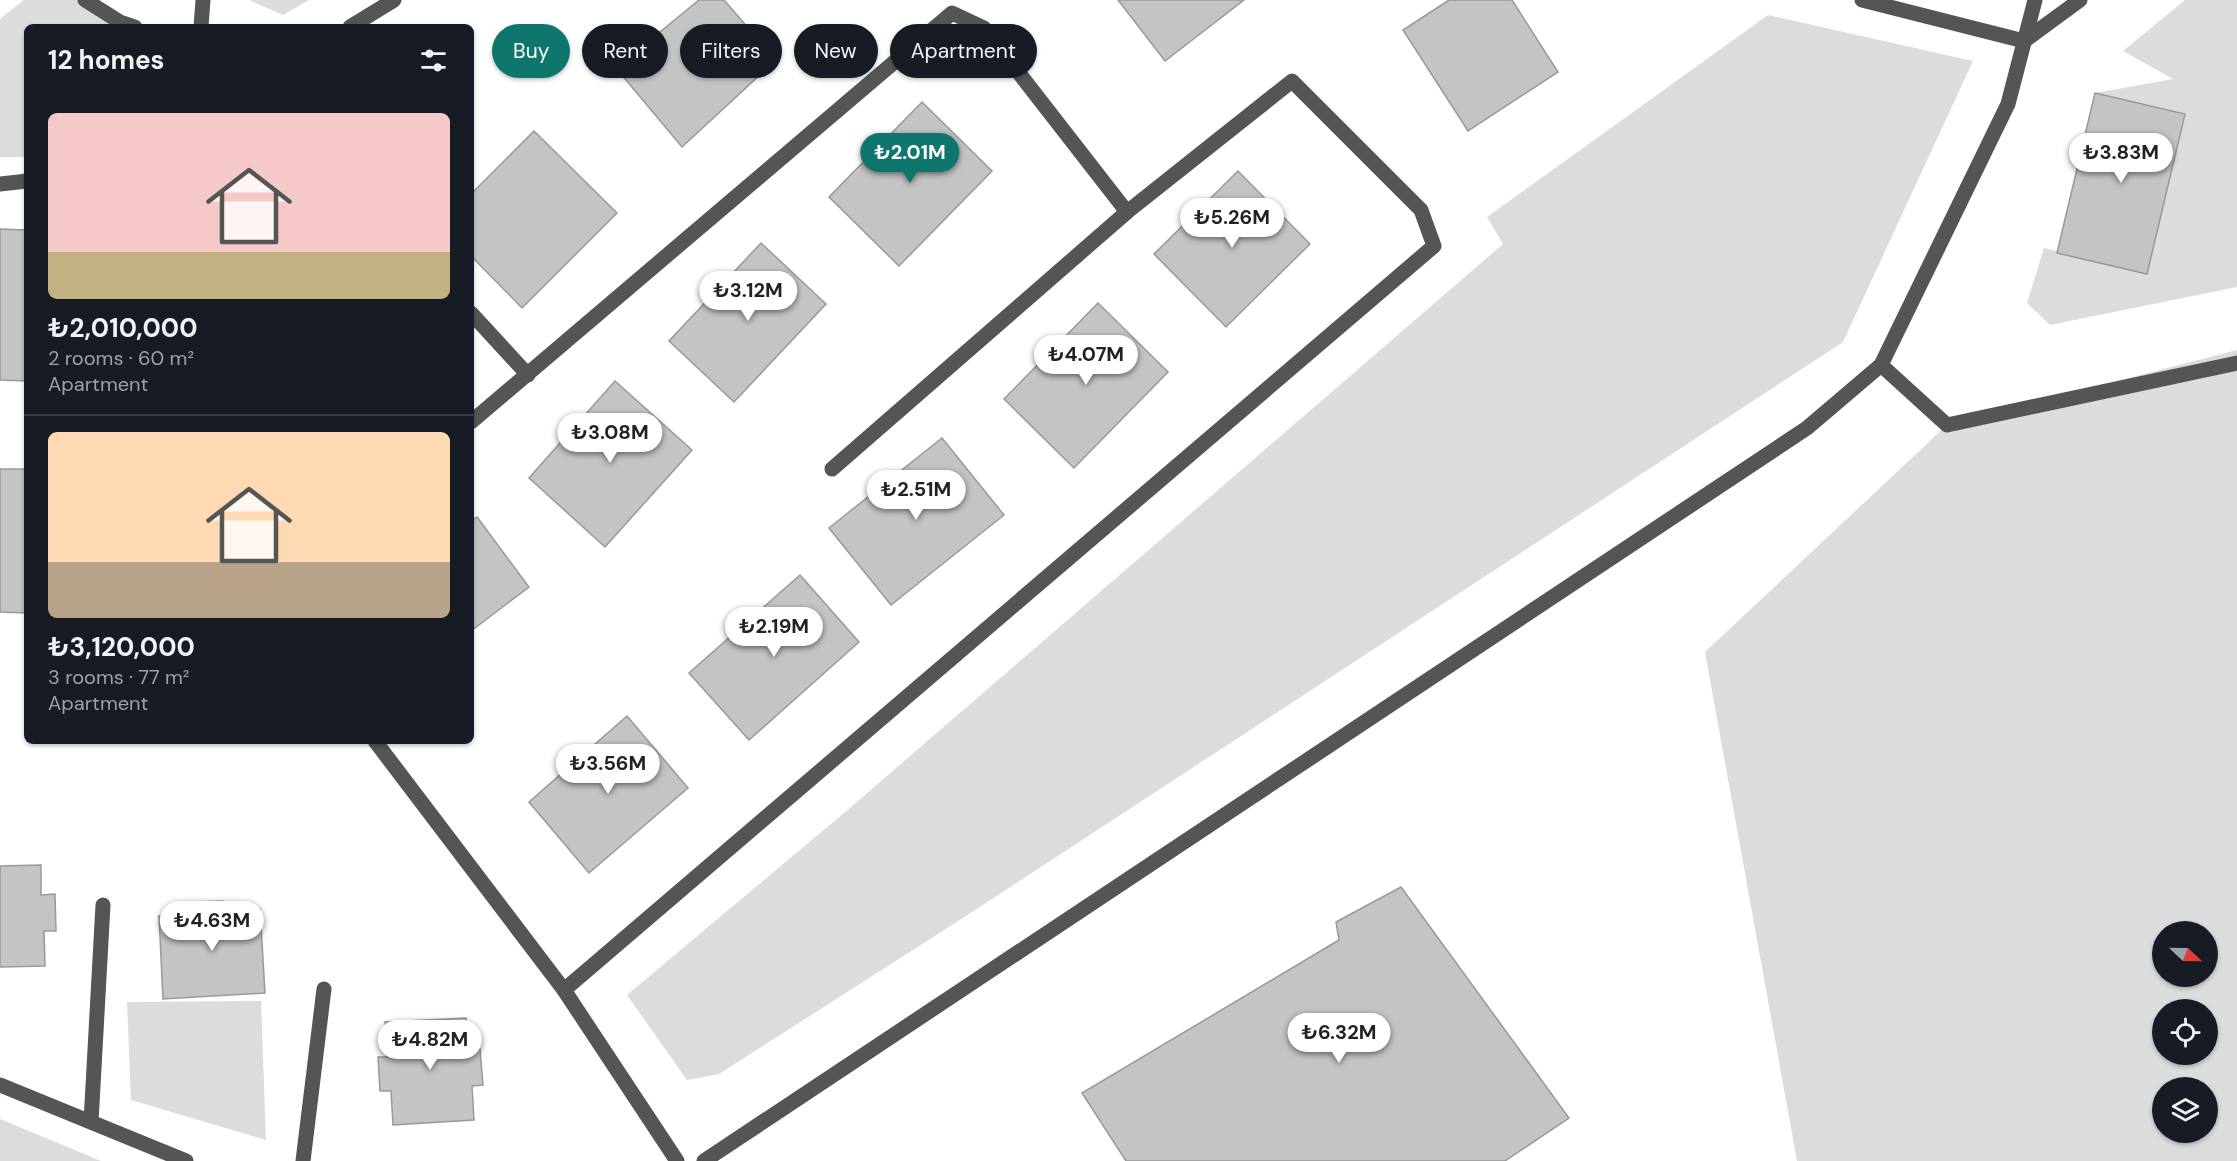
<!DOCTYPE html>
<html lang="en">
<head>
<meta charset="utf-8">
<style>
	body { margin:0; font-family:"DM Sans",sans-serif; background:#20242c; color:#f1f3f6; height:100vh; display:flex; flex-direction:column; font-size:22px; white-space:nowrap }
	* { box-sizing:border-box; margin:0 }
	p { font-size:20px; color:#9ea1a6 }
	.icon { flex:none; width:33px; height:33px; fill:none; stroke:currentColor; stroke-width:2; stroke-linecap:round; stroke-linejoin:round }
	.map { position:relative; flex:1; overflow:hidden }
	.drawer { position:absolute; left:24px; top:24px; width:450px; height:720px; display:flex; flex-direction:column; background:#171b24; border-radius:9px; box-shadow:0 2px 4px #0004 }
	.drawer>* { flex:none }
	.banner { position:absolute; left:492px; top:24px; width:570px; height:54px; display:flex; gap:12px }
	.needle { width:39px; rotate:112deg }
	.buttons { position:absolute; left:2152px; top:921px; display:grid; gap:12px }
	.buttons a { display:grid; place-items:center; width:66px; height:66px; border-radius:50%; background:#171b24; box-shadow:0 2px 4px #0004; font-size:30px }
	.price { position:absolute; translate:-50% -51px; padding:0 14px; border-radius:21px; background:#fff; color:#222; font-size:20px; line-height:39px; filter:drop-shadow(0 2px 3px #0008) }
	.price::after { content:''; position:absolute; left:50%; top:36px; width:18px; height:14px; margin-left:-9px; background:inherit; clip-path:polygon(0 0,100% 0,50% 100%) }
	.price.selected { background:#0f766e; color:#fff }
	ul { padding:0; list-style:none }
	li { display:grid; align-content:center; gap:12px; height:318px; padding:0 24px }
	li+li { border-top:2px solid #363941 }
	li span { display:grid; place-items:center; height:186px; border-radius:9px; color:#555 }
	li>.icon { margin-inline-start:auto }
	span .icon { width:108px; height:108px; fill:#fffc; stroke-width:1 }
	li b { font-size:26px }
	h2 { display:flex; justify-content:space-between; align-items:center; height:72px; padding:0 24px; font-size:26px }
	.pill { padding:0 21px; border-radius:27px; background:#171b24; box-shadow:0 2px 4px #0004; font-size:21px; line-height:54px }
	.pill.selected { background:#0f766e; color:#fff }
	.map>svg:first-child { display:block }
	.green { fill:#dcdcdc; fill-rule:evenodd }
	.building { fill:#c4c4c4; stroke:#999; stroke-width:1.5 }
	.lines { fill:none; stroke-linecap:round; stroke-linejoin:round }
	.minor { stroke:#555; stroke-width:15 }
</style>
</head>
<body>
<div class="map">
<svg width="2237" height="1161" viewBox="0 0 2237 1161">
	<rect width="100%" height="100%" fill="#fff"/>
	<!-- green -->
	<g class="green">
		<polygon points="24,0 87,0 132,27 27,27 27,157 0,157 0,19"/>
		<polygon points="249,0 309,0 283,15"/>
		<polygon points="2185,0 2237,0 2237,287 2050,325 2027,303 2044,248 2147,273 2185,115 2095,93 2173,79 2123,51"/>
		<polygon points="1768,15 1973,61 1843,342 966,916 719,1074 687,1080 627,995 844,813 1503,244 1487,217"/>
		<path d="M 2237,350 L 2237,1161 L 1797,1161 L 1705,652 L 1947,425 ZM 2163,932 L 2208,932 L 2208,976 L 2163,976 ZM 2163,1010 L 2208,1010 L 2208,1054 L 2163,1054 ZM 2163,1088 L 2208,1088 L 2208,1132 L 2163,1132 Z"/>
		<polygon points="261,1001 266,1140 131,1100 127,1002"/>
		<polygon points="0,1119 101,1161 0,1161"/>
	</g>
	<!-- building -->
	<g class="building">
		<polygon points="699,0 724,0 776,60 682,147 616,68"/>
		<polygon points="1118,0 1244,0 1165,61"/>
		<polygon points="1449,0 1512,0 1558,72 1468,131 1403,30"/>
		<polygon points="2095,93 2185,114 2147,274 2057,253"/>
		<polygon points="922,102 992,171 899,266 829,197"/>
		<polygon points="534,131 617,213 522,308 471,256 471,194"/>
		<polygon points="1238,171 1310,244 1226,327 1154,254"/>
		<polygon points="0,229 27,230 27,381 0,380"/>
		<polygon points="761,243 826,304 734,402 669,341"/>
		<polygon points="1098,303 1168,372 1074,468 1004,399"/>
		<polygon points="615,381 692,450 605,547 529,478"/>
		<polygon points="942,438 1004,515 891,605 829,528"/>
		<polygon points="0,469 27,469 27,613 0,612"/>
		<polygon points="477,517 529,587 471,631 471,521"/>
		<polygon points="800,575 859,642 749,740 689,673"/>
		<polygon points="627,716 688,788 589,873 529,802"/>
		<polygon points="41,865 41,895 55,894 56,931 44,931 45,966 0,967 0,866"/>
		<polygon points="1401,887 1569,1118 1505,1161 1126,1161 1082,1093 1339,940 1336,922"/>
		<polygon points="223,901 223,911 260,909 265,993 163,999 159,916 190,914 189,902"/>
		<polygon points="466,1018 468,1050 480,1049 483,1085 472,1086 474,1120 393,1125 391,1091 380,1091 378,1057 387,1057 385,1022"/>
	</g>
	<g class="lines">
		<!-- minor -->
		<g class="minor">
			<polyline points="85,0 120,22 135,27"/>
			<polyline points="1862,0 2024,41 2080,0"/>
			<polyline points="201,27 203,0"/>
			<polyline points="350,27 394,0"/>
			<polyline points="0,184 27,181"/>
			<polyline points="471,313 528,375"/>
			<polyline points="1881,365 1947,425 2237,363"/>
			<polyline points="471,422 952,13 984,28 1127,212"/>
			<polyline points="375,741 564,990 677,1161"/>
			<polyline points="564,990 1434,246 1421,210 1292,81 1127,212 832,469"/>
			<polyline points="0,1085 186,1161"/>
			<polyline points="91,1122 103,905"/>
			<polyline points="303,1161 324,989"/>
			<polyline points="704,1161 1807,428 1881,365 2008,104 2035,0"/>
		</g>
	</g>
</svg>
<div class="buttons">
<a><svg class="needle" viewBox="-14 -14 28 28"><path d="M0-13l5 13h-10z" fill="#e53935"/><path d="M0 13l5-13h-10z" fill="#9ea1a6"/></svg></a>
<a><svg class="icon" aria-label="locate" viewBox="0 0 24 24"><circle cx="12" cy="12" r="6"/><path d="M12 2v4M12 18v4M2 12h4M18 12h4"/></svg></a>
<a><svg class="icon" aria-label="layers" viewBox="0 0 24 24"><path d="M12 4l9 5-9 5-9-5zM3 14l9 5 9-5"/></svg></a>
</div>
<b class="price selected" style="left:910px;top:184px">₺2.01M</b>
<b class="price" style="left:2121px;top:184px">₺3.83M</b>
<b class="price" style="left:1232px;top:249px">₺5.26M</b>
<b class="price" style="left:748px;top:322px">₺3.12M</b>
<b class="price" style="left:1086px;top:386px">₺4.07M</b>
<b class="price" style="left:610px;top:464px">₺3.08M</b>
<b class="price" style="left:916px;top:521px">₺2.51M</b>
<b class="price" style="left:774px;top:658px">₺2.19M</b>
<b class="price" style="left:608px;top:795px">₺3.56M</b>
<b class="price" style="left:212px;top:952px">₺4.63M</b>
<b class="price" style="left:1339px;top:1064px">₺6.32M</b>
<b class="price" style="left:430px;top:1071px">₺4.82M</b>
<div class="banner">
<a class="pill selected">Buy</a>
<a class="pill">Rent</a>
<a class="pill">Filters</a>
<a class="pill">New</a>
<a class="pill">Apartment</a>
</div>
<section class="drawer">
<h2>12 homes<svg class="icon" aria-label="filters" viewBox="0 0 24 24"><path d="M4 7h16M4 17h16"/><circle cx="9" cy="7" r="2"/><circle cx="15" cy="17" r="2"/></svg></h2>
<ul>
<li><span style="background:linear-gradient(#f6c9c9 75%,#c2b280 0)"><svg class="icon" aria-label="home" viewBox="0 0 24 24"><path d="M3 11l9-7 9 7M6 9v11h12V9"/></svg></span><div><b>₺2,010,000</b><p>2 rooms · 60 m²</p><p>Apartment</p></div></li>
<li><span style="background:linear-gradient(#ffd9b3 70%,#b9a48a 0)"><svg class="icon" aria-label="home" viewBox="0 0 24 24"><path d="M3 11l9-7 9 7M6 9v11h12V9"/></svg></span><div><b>₺3,120,000</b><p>3 rooms · 77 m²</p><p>Apartment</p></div></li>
</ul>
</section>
</div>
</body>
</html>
